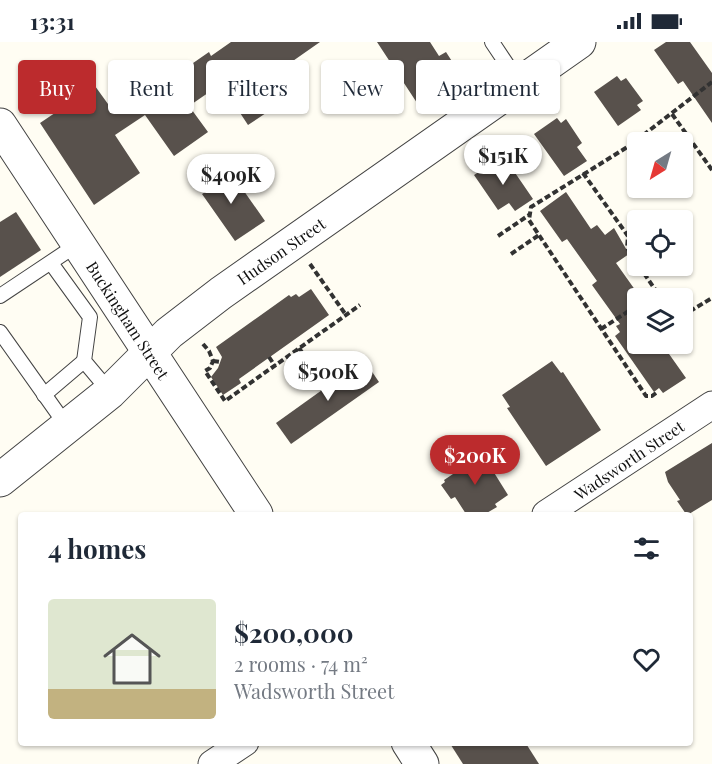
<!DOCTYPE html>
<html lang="en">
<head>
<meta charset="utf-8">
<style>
	body { margin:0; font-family:"Playfair Display",serif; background:#f6f6f7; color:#1f2937; height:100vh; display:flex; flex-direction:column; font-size:22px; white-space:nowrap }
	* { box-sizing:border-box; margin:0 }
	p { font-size:20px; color:#747a83 }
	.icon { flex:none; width:33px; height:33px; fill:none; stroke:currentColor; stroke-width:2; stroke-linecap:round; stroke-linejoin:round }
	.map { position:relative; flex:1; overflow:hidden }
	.details { position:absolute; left:18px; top:470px; width:675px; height:234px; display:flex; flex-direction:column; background:#fff; border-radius:6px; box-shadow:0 2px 4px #0004 }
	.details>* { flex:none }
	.guide { position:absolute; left:18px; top:18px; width:676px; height:54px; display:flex; gap:12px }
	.needle { width:39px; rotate:217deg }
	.tools { position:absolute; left:627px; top:90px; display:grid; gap:12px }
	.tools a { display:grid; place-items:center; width:66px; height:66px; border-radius:6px; background:#fff; box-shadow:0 2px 4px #0004; font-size:30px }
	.price { position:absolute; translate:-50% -51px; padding:0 14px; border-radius:21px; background:#fff; color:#222; font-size:20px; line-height:39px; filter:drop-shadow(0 2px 3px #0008) }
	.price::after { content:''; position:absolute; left:50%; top:36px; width:18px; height:14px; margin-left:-9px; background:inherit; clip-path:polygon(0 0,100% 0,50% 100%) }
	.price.current { background:#bc2b2d; color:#fff }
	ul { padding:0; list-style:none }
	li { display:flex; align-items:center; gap:18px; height:150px; padding:0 30px }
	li+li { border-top:2px solid #e0e1e3 }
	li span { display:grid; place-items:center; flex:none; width:168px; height:120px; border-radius:6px; color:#555 }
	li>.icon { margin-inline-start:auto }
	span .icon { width:72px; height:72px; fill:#fffc; stroke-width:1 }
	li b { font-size:26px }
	h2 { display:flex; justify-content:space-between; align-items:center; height:72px; padding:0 30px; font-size:26px }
	.chip { padding:0 21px; border-radius:6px; background:#fff; box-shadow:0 2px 4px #0004; font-size:21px; line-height:54px }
	.chip.current { background:#bc2b2d; color:#fff }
	.status { display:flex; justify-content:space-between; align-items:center; height:42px; padding:0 30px; background:#fff; direction:ltr }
	.status svg { height:16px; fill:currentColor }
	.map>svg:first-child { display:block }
	.building { fill:#58514c }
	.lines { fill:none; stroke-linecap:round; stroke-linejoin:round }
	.service-casing { stroke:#434343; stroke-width:16 }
	.minor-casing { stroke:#434343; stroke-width:29 }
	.tertiary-casing { stroke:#434343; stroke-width:35 }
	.path { stroke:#323232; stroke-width:4; stroke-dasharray:6 3; stroke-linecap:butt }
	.service { stroke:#fff; stroke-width:14 }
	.minor { stroke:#fff; stroke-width:27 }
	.tertiary { stroke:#fff; stroke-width:33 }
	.labels { text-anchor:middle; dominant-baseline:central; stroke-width:6; stroke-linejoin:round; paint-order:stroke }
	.street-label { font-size:16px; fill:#101010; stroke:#fff }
</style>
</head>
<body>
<div class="status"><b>13:31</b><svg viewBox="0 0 49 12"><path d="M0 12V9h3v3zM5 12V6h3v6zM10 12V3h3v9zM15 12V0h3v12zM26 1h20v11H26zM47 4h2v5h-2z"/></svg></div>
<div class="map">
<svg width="712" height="722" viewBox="0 0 712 722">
	<rect width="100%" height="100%" fill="#fffdf3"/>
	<!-- building -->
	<g class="building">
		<polygon points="231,0 320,0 290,21 299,33 268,55 275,65 248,83 221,42 189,64 208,90 174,114 145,73 115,93 140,131 94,163 40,81 95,44 108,62 122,55 125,60 167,31 170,37 209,10 211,14"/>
		<polygon points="377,0 430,0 439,14 446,10 464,38 421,67"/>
		<polygon points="666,0 690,0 712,31 712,81 683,39 678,42 654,8"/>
		<polygon points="617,34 621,39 626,36 643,59 637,63 641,68 618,84 594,50"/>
		<polygon points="557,76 561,81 566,77 582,101 577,105 587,119 564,134 534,92"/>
		<polygon points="497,118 501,123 507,119 533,157 515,169 509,161 498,168 474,133"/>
		<polygon points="222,127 227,135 232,132 265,179 235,199 202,152 207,149 201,141"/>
		<polygon points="566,150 591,187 597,183 605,193 614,186 629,212 616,221 638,252 638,302 662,302 686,336 663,351 659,346 654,350 615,294 620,290 616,284 620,282 592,243 597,239 567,197 562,200 540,169"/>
		<polygon points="16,170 41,208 0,235 0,180"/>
		<polygon points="311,247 329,273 239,337 241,341 223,353 211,335 218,326 222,315 216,305 289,253 291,255 296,252 299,255"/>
		<polygon points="364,318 379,340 291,402 276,381"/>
		<polygon points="552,319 561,331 563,330 601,388 546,424 507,366 510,365 502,353"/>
		<polygon points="712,401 712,458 689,472 686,472 677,459 680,458 668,440 665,430"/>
		<polygon points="486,412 496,427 493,429 508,453 495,462 497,465 485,472 466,472 455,455 451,457 441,443 445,440 444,438 453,432 451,429 470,416 472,419"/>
		<polygon points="449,700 525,700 539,722 463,722"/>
	</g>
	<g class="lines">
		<!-- service casing -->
		<g class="service-casing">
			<g id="service">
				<polyline points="492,0 520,42"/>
				<polyline points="51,221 90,275 84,319 110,350"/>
				<polyline points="0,254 78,202"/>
				<polyline points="0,290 66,383"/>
				<polyline points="44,353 84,319"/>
			</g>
		</g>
		<!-- minor casing -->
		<g class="minor-casing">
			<g id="minor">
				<polyline points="546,472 712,363"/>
				<polyline points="212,722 245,700"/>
			</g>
		</g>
		<!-- tertiary casing -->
		<g class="tertiary-casing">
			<g id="tertiary">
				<polyline points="0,83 256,472"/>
				<polyline points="0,438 110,350 169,291 221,251 579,0"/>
				<polyline points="408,700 422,722"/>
			</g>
		</g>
		<!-- path -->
		<g class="path">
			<polyline points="672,72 712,128"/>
			<polyline points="583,131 628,194 627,206 638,222"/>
			<polyline points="498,194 529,173"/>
			<polyline points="511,212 539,193"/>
			<polyline points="310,222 346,273"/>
			<polyline points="639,224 661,256"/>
			<polyline points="647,256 656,250"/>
			<polyline points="682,274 712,256"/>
			<polyline points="601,287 638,263"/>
			<polyline points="203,302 209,309 213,319 210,326 205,329 225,359 360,263"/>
			<polyline points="299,306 318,334"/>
			<polyline points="269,315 275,324"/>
			<polyline points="213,319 220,320"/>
			<polyline points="656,351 652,354 646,354 529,178 531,165 629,104 712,40"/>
		</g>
		<!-- service -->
		<use href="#service" class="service"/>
		<!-- minor -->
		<use href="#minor" class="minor"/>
		<!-- tertiary -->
		<use href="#tertiary" class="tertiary"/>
	</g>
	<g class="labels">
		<!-- street labels -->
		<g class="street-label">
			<text transform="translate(281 209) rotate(-35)">Hudson Street</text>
			<text transform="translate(128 278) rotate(57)">Buckingham Street</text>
			<text transform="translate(629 418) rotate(-34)">Wadsworth Street</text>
		</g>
	</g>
</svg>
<div class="tools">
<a><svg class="needle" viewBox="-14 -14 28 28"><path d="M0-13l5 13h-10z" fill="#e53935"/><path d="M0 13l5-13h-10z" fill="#747a83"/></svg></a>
<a><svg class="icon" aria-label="locate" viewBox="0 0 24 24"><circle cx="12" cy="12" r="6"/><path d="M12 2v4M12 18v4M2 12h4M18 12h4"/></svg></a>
<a><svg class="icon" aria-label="layers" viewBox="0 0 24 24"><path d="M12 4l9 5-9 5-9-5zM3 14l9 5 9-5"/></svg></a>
</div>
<b class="price" style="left:503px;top:144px">$151K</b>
<b class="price" style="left:231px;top:163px">$409K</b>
<b class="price" style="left:328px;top:360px">$500K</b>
<b class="price current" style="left:475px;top:444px">$200K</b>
<div class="guide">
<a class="chip current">Buy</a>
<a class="chip">Rent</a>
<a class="chip">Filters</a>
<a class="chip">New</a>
<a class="chip">Apartment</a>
</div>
<section class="details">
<h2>4 homes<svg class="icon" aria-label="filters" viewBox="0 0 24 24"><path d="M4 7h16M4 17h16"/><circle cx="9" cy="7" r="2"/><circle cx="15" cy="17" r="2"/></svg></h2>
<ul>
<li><span style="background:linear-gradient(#dfe7d0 75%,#c2b280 0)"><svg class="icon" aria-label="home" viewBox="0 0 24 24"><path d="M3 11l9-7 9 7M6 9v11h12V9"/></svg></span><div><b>$200,000</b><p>2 rooms · 74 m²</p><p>Wadsworth Street</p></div><svg class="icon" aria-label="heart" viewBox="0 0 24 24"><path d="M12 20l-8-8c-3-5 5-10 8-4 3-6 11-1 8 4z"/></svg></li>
</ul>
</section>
</div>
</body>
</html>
